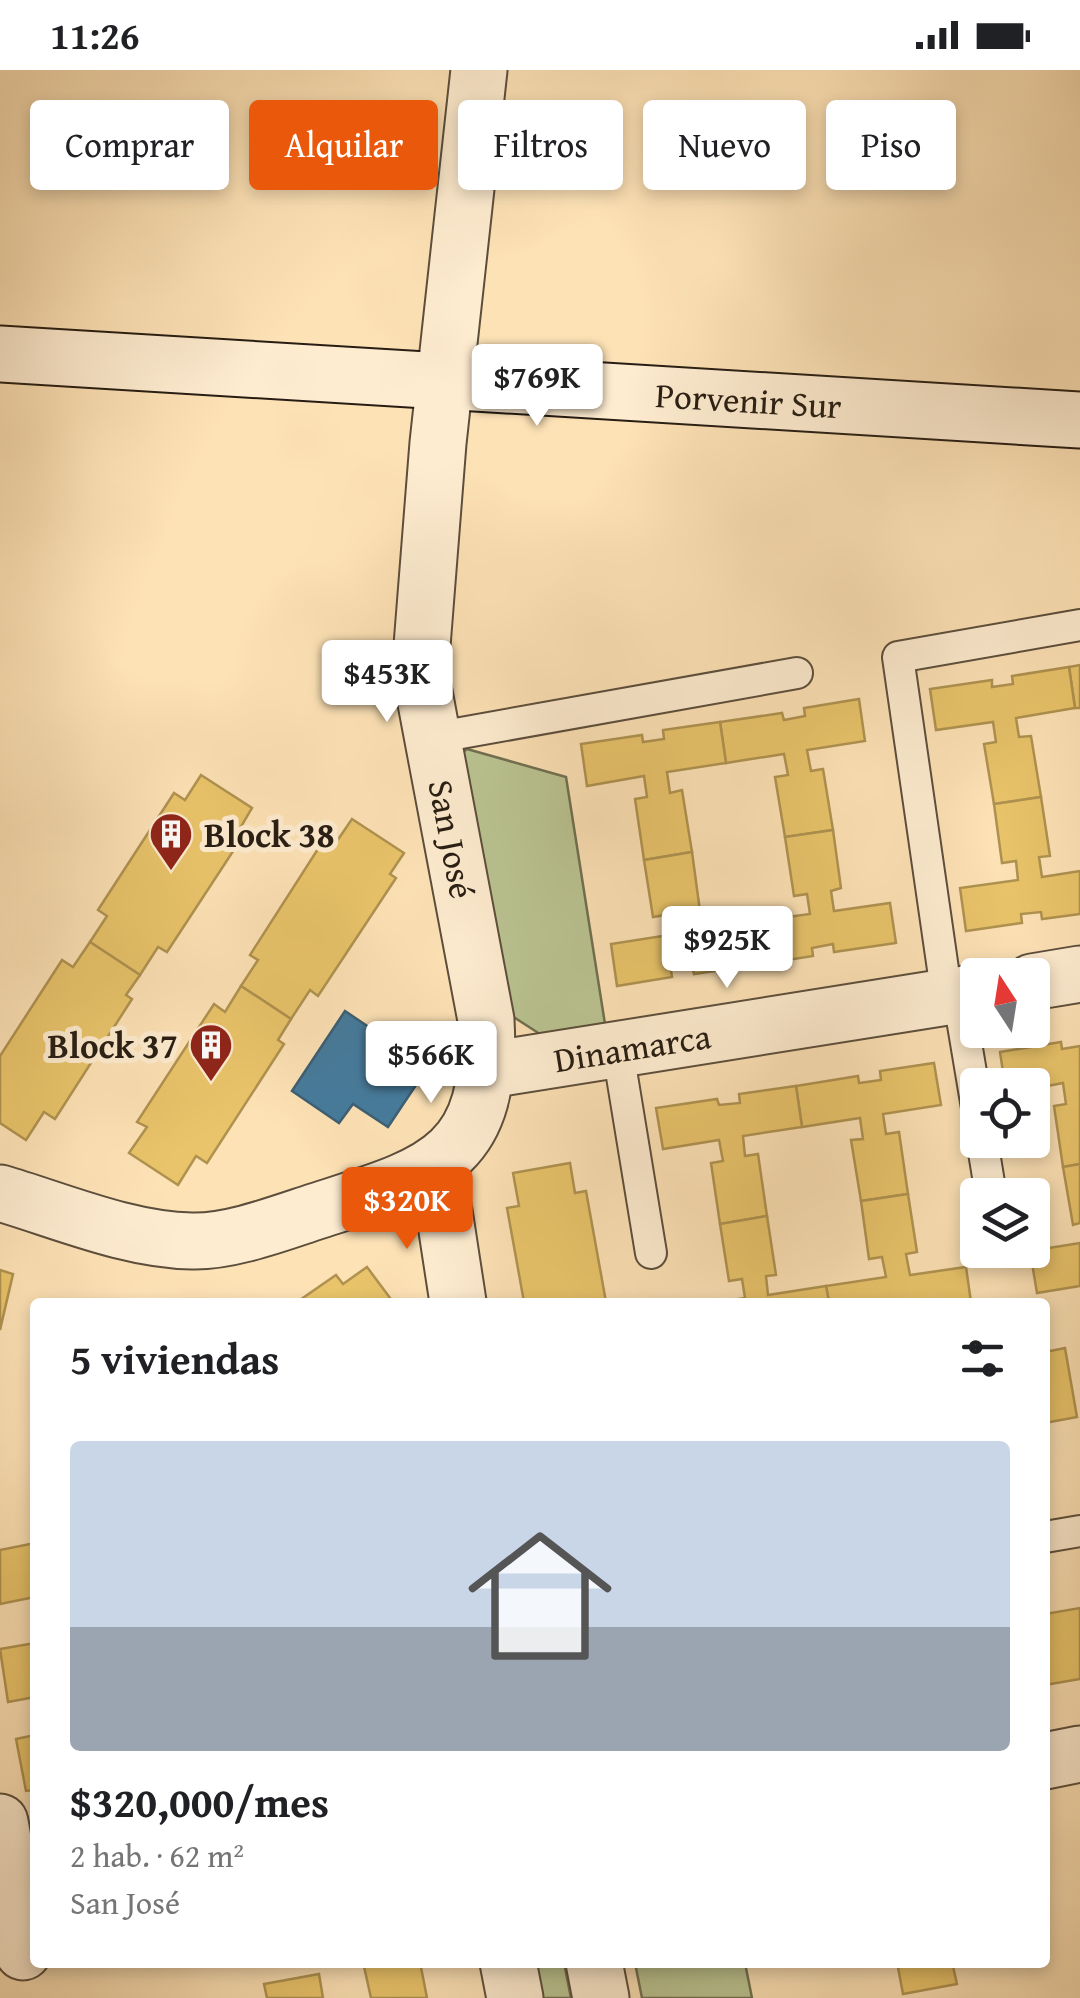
<!DOCTYPE html>
<html lang="es">
<head>
<meta charset="utf-8">
<style>
	body { margin:0; font-family:"Gentium Book Plus",serif; background:#f6f6f6; color:#202124; height:100vh; display:flex; flex-direction:column; font-size:38px; white-space:nowrap }
	* { box-sizing:border-box; margin:0 }
	p { font-size:32px; color:#757577 }
	.icon { flex:none; width:55px; height:55px; fill:none; stroke:currentColor; stroke-width:2; stroke-linecap:round; stroke-linejoin:round }
	.map { position:relative; flex:1; overflow:hidden }
	.drawer { position:absolute; left:30px; top:1228px; width:1020px; height:670px; display:flex; flex-direction:column; background:#fff; border-radius:10px; box-shadow:0 5px 15px #0003 }
	.drawer>* { flex:none }
	.banner { position:absolute; left:30px; top:30px; width:1020px; height:90px; display:flex; gap:20px }
	.needle { width:65px; rotate:348deg }
	.tools { position:absolute; left:960px; top:888px; display:grid; gap:20px }
	.tools a { display:grid; place-items:center; width:90px; height:90px; border-radius:10px; background:#fff; box-shadow:0 5px 15px #0003; font-size:50px }
	.price { position:absolute; translate:-50% -85px; padding:0 22px; border-radius:10px; background:#fff; color:#222; font-size:32px; line-height:65px; filter:drop-shadow(0 2px 5px #0008) }
	.price::after { content:''; position:absolute; left:50%; top:60px; width:30px; height:22px; margin-left:-15px; background:inherit; clip-path:polygon(0 0,100% 0,50% 100%) }
	.price.active { background:#ea580c; color:#fff }
	ul { padding:0; list-style:none }
	li { display:grid; align-content:center; gap:20px; height:530px; padding:0 40px }
	li+li { border-top:2px solid #e0e0e0 }
	li span { display:grid; place-items:center; height:310px; border-radius:10px; color:#555 }
	li>.icon { margin-inline-start:auto }
	span .icon { width:180px; height:180px; fill:#fffc; stroke-width:1 }
	li b { font-size:42px }
	h2 { display:flex; justify-content:space-between; align-items:center; height:120px; padding:0 40px; font-size:42px }
	.pill { padding:0 35px; border-radius:10px; background:#fff; box-shadow:0 5px 15px #0003; font-size:35px; line-height:90px }
	.pill.active { background:#ea580c; color:#fff }
	.status { display:flex; justify-content:space-between; align-items:center; height:70px; padding:0 50px; background:#fff; direction:ltr }
	.status svg { height:28px; fill:currentColor }
	.map>svg:first-child { display:block }
	.green { fill:#bac492; stroke:#707052; stroke-width:2.5 }
	.homes { fill:#e9c46a; stroke:#af9250; stroke-width:2.5 }
	.public { fill:#457b9d; stroke:#3c5f74; stroke-width:2.5 }
	.lines { fill:none; stroke-linecap:round; stroke-linejoin:round }
	.lane-casing { stroke:#5c4e3c; stroke-width:34 }
	.street-casing { stroke:#5c4e3c; stroke-width:59 }
	.secondary-casing { stroke:#271d13; stroke-width:59 }
	.lane { stroke:#feecd0; stroke-width:30 }
	.street { stroke:#feecd0; stroke-width:55 }
	.secondary { stroke:#feecd0; stroke-width:55 }
	.labels { text-anchor:middle; dominant-baseline:central; stroke-width:10; stroke-linejoin:round; paint-order:stroke }
	.street-label { font-size:35px; fill:#271d13; stroke:#feecd0 }
	.poi-label { font-size:35px; font-weight:bold; fill:#271d13; stroke:#feecd0; text-anchor:start }
</style>
</head>
<body>
<div class="status"><b>11:26</b><svg viewBox="0 0 49 12"><path d="M0 12V9h3v3zM5 12V6h3v6zM10 12V3h3v9zM15 12V0h3v12zM26 1h20v11H26zM47 4h2v5h-2z"/></svg></div>
<div class="map">
<svg width="1080" height="1928" viewBox="0 0 1080 1928">
	<rect width="100%" height="100%" fill="#fde2b6"/>
	<filter id="stains"><feTurbulence type="fractalNoise" baseFrequency=".002" numOctaves="4"/><feColorMatrix values="0 0 0 0 .2 0 0 0 0 .09 0 0 0 0 .02 0 0 0 .5 -.17"/></filter>
	<radialGradient id="worn" r=".72"><stop offset=".6" stop-color="#630" stop-opacity="0"/><stop offset="1" stop-color="#630" stop-opacity=".3"/></radialGradient>
	<!-- green -->
	<g class="green">
		<polygon points="467,679 566,707 605,954 543,966 512,946 463,682"/>
		<polygon points="536,1893 564,1893 571,1928 542,1928"/>
		<polygon points="635,1893 745,1893 752,1928 642,1928"/>
	</g>
	<!-- homes -->
	<g class="homes">
		<polygon points="1080,595 1080,638 1075,638 1069,597"/>
		<polygon points="1069,597 1075,638 1016,648 1019,667 1031,666 1041,727 994,734 984,674 996,672 993,652 936,660 930,619 992,610 992,617 1013,614 1012,606"/>
		<polygon points="859,629 865,671 807,680 811,701 823,699 833,760 785,767 775,707 788,705 784,684 726,693 720,652 782,643 784,650 805,646 804,638"/>
		<polygon points="720,652 726,693 667,702 670,723 682,720 692,782 644,790 635,729 647,727 644,706 587,716 581,674 642,665 643,672 664,669 663,660"/>
		<polygon points="201,705 252,738 239,760 245,763 167,882 158,877 140,905 90,872 107,846 98,840 174,723 185,730"/>
		<polygon points="1041,727 1050,786 1039,787 1042,807 1080,801 1080,844 1042,849 1041,842 1021,844 1022,853 966,861 960,818 1018,810 1016,791 1002,793 994,734"/>
		<polygon points="352,749 404,783 390,804 396,808 318,926 310,920 291,949 241,916 258,890 250,885 325,768 335,774"/>
		<polygon points="833,760 841,818 831,821 834,841 890,833 896,873 834,882 833,874 812,878 813,886 756,895 750,852 810,844 807,824 794,826 785,767"/>
		<polygon points="692,782 700,841 690,842 693,861 750,852 756,895 694,904 692,896 671,900 672,907 617,916 611,874 669,865 666,845 653,847 644,790"/>
		<polygon points="90,872 140,905 126,925 132,929 55,1049 44,1042 26,1070 0,1053 0,986 62,890 73,897"/>
		<polygon points="241,916 291,949 278,970 284,974 207,1093 196,1086 178,1115 129,1083 147,1057 137,1052 214,934 225,942"/>
		<polygon points="1061,972 1062,979 1080,976 1080,1094 1063,1097 1054,1036 1066,1034 1063,1013 1032,1019 1032,1015 1005,1015 1000,982"/>
		<polygon points="934,993 941,1035 883,1044 886,1064 899,1062 908,1124 861,1131 851,1070 863,1069 860,1048 802,1057 796,1016 858,1006 859,1013 881,1010 880,1001"/>
		<polygon points="796,1016 802,1057 743,1066 745,1086 758,1084 767,1146 720,1154 711,1093 723,1091 719,1070 663,1079 656,1038 717,1029 719,1035 740,1033 739,1024"/>
		<polygon points="570,1093 575,1123 586,1121 606,1232 524,1232 507,1138 519,1136 513,1103"/>
		<polygon points="1080,1094 1080,1153 1073,1155 1063,1097"/>
		<polygon points="908,1124 917,1182 906,1184 910,1205 966,1197 971,1232 829,1232 826,1216 886,1207 882,1187 869,1189 861,1131"/>
		<polygon points="767,1146 776,1205 766,1206 768,1225 826,1216 829,1232 719,1232 745,1228 742,1209 729,1211 720,1154"/>
		<polygon points="1080,1173 1080,1216 1037,1223 1030,1181"/>
		<polygon points="367,1197 393,1232 297,1232 336,1205 343,1214"/>
		<polygon points="0,1200 13,1204 0,1260"/>
		<polygon points="1065,1278 1077,1347 1045,1353 1045,1282"/>
		<polygon points="35,1473 35,1527 0,1534 0,1480"/>
		<polygon points="1080,1538 1080,1609 1045,1615 1045,1544"/>
		<polygon points="35,1573 35,1627 8,1632 0,1579"/>
		<polygon points="35,1665 35,1720 26,1721 16,1669"/>
		<polygon points="363,1892 420,1892 427,1928 371,1928"/>
		<polygon points="897,1892 952,1892 957,1914 903,1924"/>
		<polygon points="319,1904 323,1928 267,1928 264,1914"/>
	</g>
	<!-- public -->
	<polygon class="public" points="345,941 428,997 388,1057 353,1034 339,1053 292,1021"/>
	<g class="lines">
		<!-- lane casing -->
		<g class="lane-casing">
			<g id="lane">
				<polyline points="433,668 797,603"/>
				<polyline points="958,925 978,1044"/>
				<polyline points="947,927 898,587 1080,555"/>
				<polyline points="618,982 651,1183"/>
				<polyline points="982,1070 991,1125"/>
				<polyline points="1045,1467 1080,1461"/>
			</g>
		</g>
		<!-- street casing -->
		<g class="street-casing">
			<g id="street">
				<polyline points="1032,912 1080,904"/>
				<path id="s1" d="M 489,1000 L 978,922"/>
				<polyline points="422,1106 444,1141 458,1232"/>
				<path d="M 0,1123 C 61,1141 128,1170 192,1171 C 231,1172 280,1153 317,1141 C 432,1104 494,1090 486,950 L 420,601 L 438,373 L 479,0"/>
				<polyline points="1045,1691 1080,1684"/>
				<polyline points="0,1752 23,1882"/>
				<polyline points="508,1892 515,1928"/>
				<polyline points="594,1892 601,1928"/>
			</g>
		</g>
		<!-- secondary casing -->
		<g class="secondary-casing">
			<g id="secondary">
				<path id="s2" d="M 0,284 L 1080,350"/>
			</g>
		</g>
		<!-- lane -->
		<use href="#lane" class="lane"/>
		<!-- street -->
		<use href="#street" class="street"/>
		<!-- secondary -->
		<use href="#secondary" class="secondary"/>
	</g>
	<!-- icons -->
	<defs>
		<g id="building-pin" transform="scale(2.25)"><path d="M0 17L-7.5 6A9.5 9.5 0 1 1 7.5 6Z" fill="#8f2418" stroke="#feecd0"/><path d="M-4-6H4V6H1V3H-1V6H-4ZM-2.5-4.3h1.7v1.8h-1.7ZM.8-4.3h1.7v1.8H.8ZM-2.5-1h1.7V.8h-1.7ZM.8-1h1.7V.8H.8Z" fill="#fff"/></g>
	</defs>
	<g fill-rule="evenodd">
		<use href="#building-pin" x="171" y="764"/>
		<use href="#building-pin" x="211" y="975"/>
	</g>
	<g class="labels">
		<!-- street labels -->
		<g class="street-label">
			<text stroke="none"><textPath href="#s2" startOffset="750">Porvenir Sur</textPath></text>
			<text transform="translate(452 769) rotate(79)">San José</text>
			<text stroke="none"><textPath href="#s1" startOffset="145">Dinamarca</textPath></text>
		</g>
		<!-- poi labels -->
		<g class="poi-label">
			<text x="204" y="764">Block 38</text>
			<text x="178" y="975" text-anchor="end">Block 37</text>
		</g>
	</g>
	<rect width="100%" height="100%" filter="url(#stains)"/>
	<rect width="100%" height="100%" fill="url(#worn)"/>
</svg>
<div class="tools">
<a><svg class="needle" viewBox="-14 -14 28 28"><path d="M0-13l5 13h-10z" fill="#e53935"/><path d="M0 13l5-13h-10z" fill="#757577"/></svg></a>
<a><svg class="icon" aria-label="locate" viewBox="0 0 24 24"><circle cx="12" cy="12" r="6"/><path d="M12 2v4M12 18v4M2 12h4M18 12h4"/></svg></a>
<a><svg class="icon" aria-label="layers" viewBox="0 0 24 24"><path d="M12 4l9 5-9 5-9-5zM3 14l9 5 9-5"/></svg></a>
</div>
<b class="price" style="left:537px;top:359px">$769K</b>
<b class="price" style="left:387px;top:655px">$453K</b>
<b class="price" style="left:727px;top:921px">$925K</b>
<b class="price" style="left:431px;top:1036px">$566K</b>
<b class="price active" style="left:407px;top:1182px">$320K</b>
<div class="banner">
<a class="pill">Comprar</a>
<a class="pill active">Alquilar</a>
<a class="pill">Filtros</a>
<a class="pill">Nuevo</a>
<a class="pill">Piso</a>
</div>
<section class="drawer">
<h2>5 viviendas<svg class="icon" aria-label="filters" viewBox="0 0 24 24"><path d="M4 7h16M4 17h16"/><circle cx="9" cy="7" r="2"/><circle cx="15" cy="17" r="2"/></svg></h2>
<ul>
<li><span style="background:linear-gradient(#c9d6e8 60%,#9aa5b1 0)"><svg class="icon" aria-label="home" viewBox="0 0 24 24"><path d="M3 11l9-7 9 7M6 9v11h12V9"/></svg></span><div><b>$320,000/mes</b><p>2 hab. · 62 m²</p><p>San José</p></div></li>
</ul>
</section>
</div>
</body>
</html>
